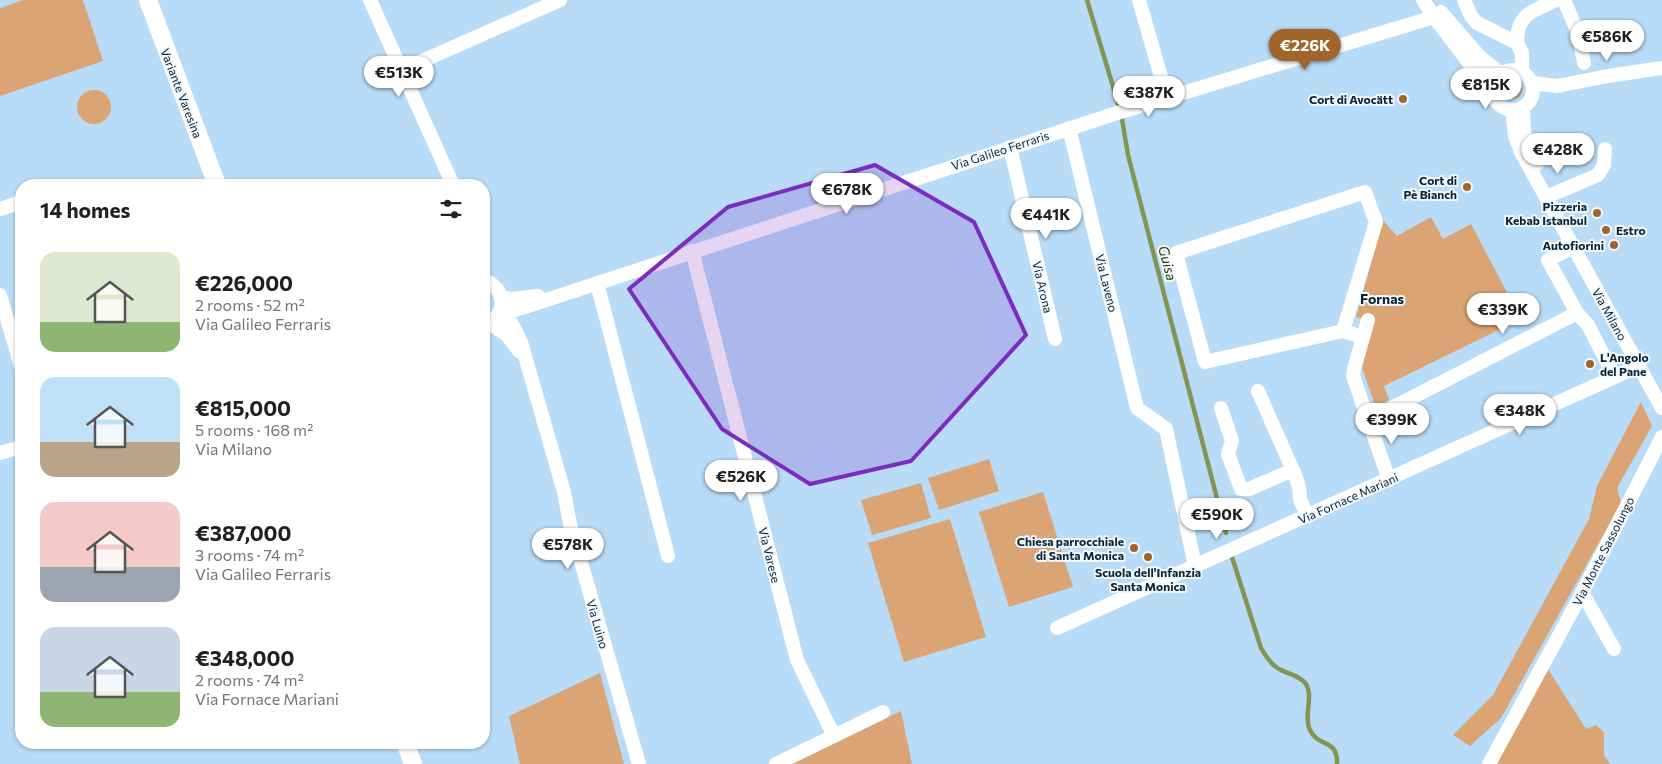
<!DOCTYPE html>
<html lang="en">
<head>
<meta charset="utf-8">
<style>
	body { margin:0; font-family:Commissioner,sans-serif; background:#f6f6f6; color:#202124; height:100vh; display:flex; flex-direction:column; font-size:19px; white-space:nowrap }
	* { box-sizing:border-box; margin:0 }
	p { font-size:16px; color:#757577 }
	.icon { flex:none; width:28px; height:28px; fill:none; stroke:currentColor; stroke-width:2; stroke-linecap:round; stroke-linejoin:round }
	.map { position:relative; flex:1; overflow:hidden }
	.side { position:absolute; left:15px; top:179px; width:475px; height:570px; display:flex; flex-direction:column; background:#fff; border-radius:20px; box-shadow:0 1px 4px #0004 }
	.side>* { flex:none }
	.price { position:absolute; translate:-50% -42px; padding:0 11px; border-radius:18px; background:#fff; color:#222; font-size:16px; line-height:32px; filter:drop-shadow(0 1px 2px #0008) }
	.price::after { content:''; position:absolute; left:50%; top:30px; width:15px; height:11px; margin-left:-8px; background:inherit; clip-path:polygon(0 0,100% 0,50% 100%) }
	.price.current { background:#a26529; color:#fff }
	ul { padding:0; list-style:none }
	li { display:flex; align-items:center; gap:15px; height:125px; padding:0 25px }
	li span { display:grid; place-items:center; flex:none; width:140px; height:100px; border-radius:15px; color:#555 }
	li>.icon { margin-inline-start:auto }
	span .icon { width:60px; height:60px; fill:#fffc; stroke-width:1 }
	li b { font-size:21px }
	h2 { display:flex; justify-content:space-between; align-items:center; height:60px; padding:0 25px; font-size:21px }
	.map>svg:first-child { display:block }
	.green { fill:#dba474 }
	.lines { fill:none; stroke-linecap:round; stroke-linejoin:round }
	.stream { stroke:#839650; stroke-width:4.5 }
	.minor { stroke:#fff; stroke-width:14 }
	.major { stroke:#fff; stroke-width:18 }
	.marked { fill:#7b2cbf; fill-opacity:0.2; stroke:#7b2cbf; stroke-width:4; stroke-linejoin:round }
	.poi-dot { fill:#a26529; stroke:#f2f8fd; stroke-width:2 }
	.labels { text-anchor:middle; dominant-baseline:central; stroke-width:4; stroke-linejoin:round; paint-order:stroke }
	.street-label { font-size:12px; fill:#0a2334; stroke:#f2f8fd }
	.poi-label { font-size:12px; font-weight:bold; fill:#0a2334; stroke:#f2f8fd; text-anchor:end }
	.water-label { font-size:14px; font-style:italic; fill:#2d3901; stroke:#f2f8fd }
	.neighbourhood-label { font-size:14px; font-weight:bold; fill:#0a2334; stroke:#f2f8fd }
</style>
</head>
<body>
<div class="map">
<svg width="1662" height="764" viewBox="0 0 1662 764">
	<rect width="100%" height="100%" fill="#b8dbf7"/>
	<!-- green -->
	<g class="green">
		<polygon points="23,0 83,0 103,61 0,96 0,8"/>
		<circle cx="1513" cy="90" r="9"/>
		<circle cx="94" cy="107" r="17"/>
		<polygon points="1431,217 1443,239 1471,224 1521,319 1384,386 1389,400 1382,404 1375,405 1362,368 1371,321 1356,317 1383,220 1397,236"/>
		<polygon points="1641,402 1652,426 1617,488 1621,503 1501,718 1470,746 1453,735 1493,695 1589,519 1597,486"/>
		<polygon points="989,459 999,491 939,510 928,478"/>
		<polygon points="921,483 931,518 872,535 861,500"/>
		<polygon points="1043,492 1073,587 1009,607 979,512"/>
		<polygon points="950,519 986,637 904,662 868,543"/>
		<polygon points="1548,669 1586,729 1596,725 1604,732 1604,755 1610,764 1495,764 1520,722"/>
		<polygon points="600,673 624,764 520,764 509,716"/>
		<polygon points="901,711 912,764 792,764"/>
	</g>
	<g class="lines">
		<!-- stream -->
		<g class="stream">
			<polyline points="1087,0 1121,113 1128,155 1226,533"/>
			<path d="M 1232,557 L 1261,648 C 1265,655 1269,662 1276,667 C 1285,674 1299,674 1306,684 C 1314,697 1303,715 1310,730 C 1318,748 1338,738 1337,764"/>
		</g>
		<!-- minor -->
		<g class="minor">
			<polyline points="370,0 453,185"/>
			<polyline points="1139,0 1167,98"/>
			<polyline points="1423,0 1434,17 1472,67 1494,85"/>
			<polyline points="1464,0 1471,16 1477,23 1517,43 1522,53 1522,72"/>
			<polyline points="1564,0 1578,33 1584,63"/>
			<polyline points="1441,12 1480,57 1501,74"/>
			<path d="M 1517,43 C 1517,13 1532,12 1556,0"/>
			<polyline points="402,70 560,0"/>
			<circle cx="1513" cy="90" r="20"/>
			<polyline points="1532,83 1557,86 1608,76 1662,68"/>
			<polyline points="1523,107 1524,133 1537,164"/>
			<polyline points="1512,110 1515,136 1521,152 1662,408"/>
			<polyline points="1069,128 1137,408 1166,429 1195,566"/>
			<polyline points="1010,147 1055,339"/>
			<polyline points="1546,197 1598,175 1604,165 1605,149"/>
			<polyline points="0,209 21,202"/>
			<polyline points="692,251 797,660 834,736"/>
			<path d="M 484,280 C 507,288 508,317 484,325"/>
			<polyline points="597,283 668,556"/>
			<polyline points="0,295 21,366"/>
			<polyline points="501,297 511,299 538,296"/>
			<polyline points="500,311 512,311 531,305 1117,113 1434,17"/>
			<polyline points="1577,313 1588,325 1612,372"/>
			<polyline points="499,314 512,324 521,342 564,492 570,524 639,764"/>
			<polyline points="1368,320 1354,369 1353,376 1389,480"/>
			<polyline points="489,323 507,335 519,351"/>
			<polyline points="1343,331 1205,362 1176,253 1365,192 1376,222 1343,331 1363,337"/>
			<polyline points="1258,391 1295,475 1299,487 1300,499 1307,516"/>
			<polyline points="1221,408 1232,441 1228,454 1241,489 1249,489 1293,470"/>
			<polyline points="1368,420 1577,313 1548,260 1573,247"/>
			<polyline points="0,453 21,447"/>
			<polyline points="1582,592 1614,649"/>
			<polyline points="1057,628 1639,366"/>
			<polyline points="776,764 883,712"/>
			<polyline points="1489,764 1581,595 1662,437"/>
		</g>
		<!-- major -->
		<g class="major">
			<polyline points="148,0 217,185"/>
			<polyline points="405,742 413,764"/>
		</g>
	</g>
	<!-- marked area -->
	<path class="marked" d="M 875,165 L 974,222 L 1026,335 L 911,461 L 810,484 L 722,429 L 629,289 L 728,207 Z"/>
	<!-- markers -->
	<g class="poi-dot">
		<circle cx="1403" cy="99" r="5"/>
		<circle cx="1467" cy="187" r="5"/>
		<circle cx="1597" cy="213" r="5"/>
		<circle cx="1606" cy="230" r="5"/>
		<circle cx="1614" cy="245" r="5"/>
		<circle cx="1590" cy="364" r="5"/>
		<circle cx="1134" cy="548" r="5"/>
		<circle cx="1148" cy="557" r="5"/>
	</g>
	<g class="labels">
		<!-- street labels -->
		<g class="street-label">
			<text transform="translate(182 93) rotate(69)">Variante Varesina</text>
			<text transform="translate(1000 150) rotate(-18)">Via Galileo Ferraris</text>
			<text transform="translate(1107 283) rotate(76)">Via Laveno</text>
			<text transform="translate(1043 287) rotate(77)">Via Arona</text>
			<text transform="translate(1610 314) rotate(61)">Via Milano</text>
			<text transform="translate(1348 498) rotate(-24)">Via Fornace Mariani</text>
			<text transform="translate(1603 551) rotate(-63)">Via Monte Sassolungo</text>
			<text transform="translate(770 555) rotate(76)">Via Varese</text>
			<text transform="translate(598 624) rotate(74)">Via Luino</text>
		</g>
		<!-- poi labels -->
		<g class="poi-label">
			<text x="1393" y="99">Cort di Avocätt</text>
			<text x="1457" y="180">Cort di<tspan x="1457" dy="14">Pè Bianch</tspan></text>
			<text x="1587" y="206">Pizzeria<tspan x="1587" dy="14">Kebab Istanbul</tspan></text>
			<text x="1616" y="230" text-anchor="start">Estro</text>
			<text x="1604" y="245">Autofiorini</text>
			<text x="1600" y="357" text-anchor="start">L'Angolo<tspan x="1600" dy="14">del Pane</tspan></text>
			<text x="1124" y="541">Chiesa parrocchiale<tspan x="1124" dy="14">di Santa Monica</tspan></text>
			<text x="1148" y="572" text-anchor="middle">Scuola dell'Infanzia<tspan x="1148" dy="14">Santa Monica</tspan></text>
		</g>
		<!-- water labels -->
		<g class="water-label">
			<text transform="translate(1168 263) rotate(75)">Guisa</text>
		</g>
		<!-- neighbourhood labels -->
		<g class="neighbourhood-label">
			<text x="1382" y="298">Fornas</text>
		</g>
	</g>
</svg>
<b class="price" style="left:1607px;top:62px">€586K</b>
<b class="price current" style="left:1305px;top:71px">€226K</b>
<b class="price" style="left:399px;top:98px">€513K</b>
<b class="price" style="left:1486px;top:110px">€815K</b>
<b class="price" style="left:1149px;top:118px">€387K</b>
<b class="price" style="left:1558px;top:175px">€428K</b>
<b class="price" style="left:847px;top:215px">€678K</b>
<b class="price" style="left:1046px;top:240px">€441K</b>
<b class="price" style="left:1503px;top:335px">€339K</b>
<b class="price" style="left:1520px;top:436px">€348K</b>
<b class="price" style="left:1392px;top:445px">€399K</b>
<b class="price" style="left:741px;top:502px">€526K</b>
<b class="price" style="left:1217px;top:540px">€590K</b>
<b class="price" style="left:568px;top:570px">€578K</b>
<section class="side">
<h2>14 homes<svg class="icon" aria-label="filters" viewBox="0 0 24 24"><path d="M4 7h16M4 17h16"/><circle cx="9" cy="7" r="2"/><circle cx="15" cy="17" r="2"/></svg></h2>
<ul>
<li><span style="background:linear-gradient(#dfe7d0 70%,#8fb573 0)"><svg class="icon" aria-label="home" viewBox="0 0 24 24"><path d="M3 11l9-7 9 7M6 9v11h12V9"/></svg></span><div><b>€226,000</b><p>2 rooms · 52 m²</p><p>Via Galileo Ferraris</p></div></li>
<li><span style="background:linear-gradient(#bfe0f5 65%,#b9a48a 0)"><svg class="icon" aria-label="home" viewBox="0 0 24 24"><path d="M3 11l9-7 9 7M6 9v11h12V9"/></svg></span><div><b>€815,000</b><p>5 rooms · 168 m²</p><p>Via Milano</p></div></li>
<li><span style="background:linear-gradient(#f6c9c9 65%,#9aa5b1 0)"><svg class="icon" aria-label="home" viewBox="0 0 24 24"><path d="M3 11l9-7 9 7M6 9v11h12V9"/></svg></span><div><b>€387,000</b><p>3 rooms · 74 m²</p><p>Via Galileo Ferraris</p></div></li>
<li><span style="background:linear-gradient(#c9d6e8 65%,#8fb573 0)"><svg class="icon" aria-label="home" viewBox="0 0 24 24"><path d="M3 11l9-7 9 7M6 9v11h12V9"/></svg></span><div><b>€348,000</b><p>2 rooms · 74 m²</p><p>Via Fornace Mariani</p></div></li>
</ul>
</section>
</div>
</body>
</html>
